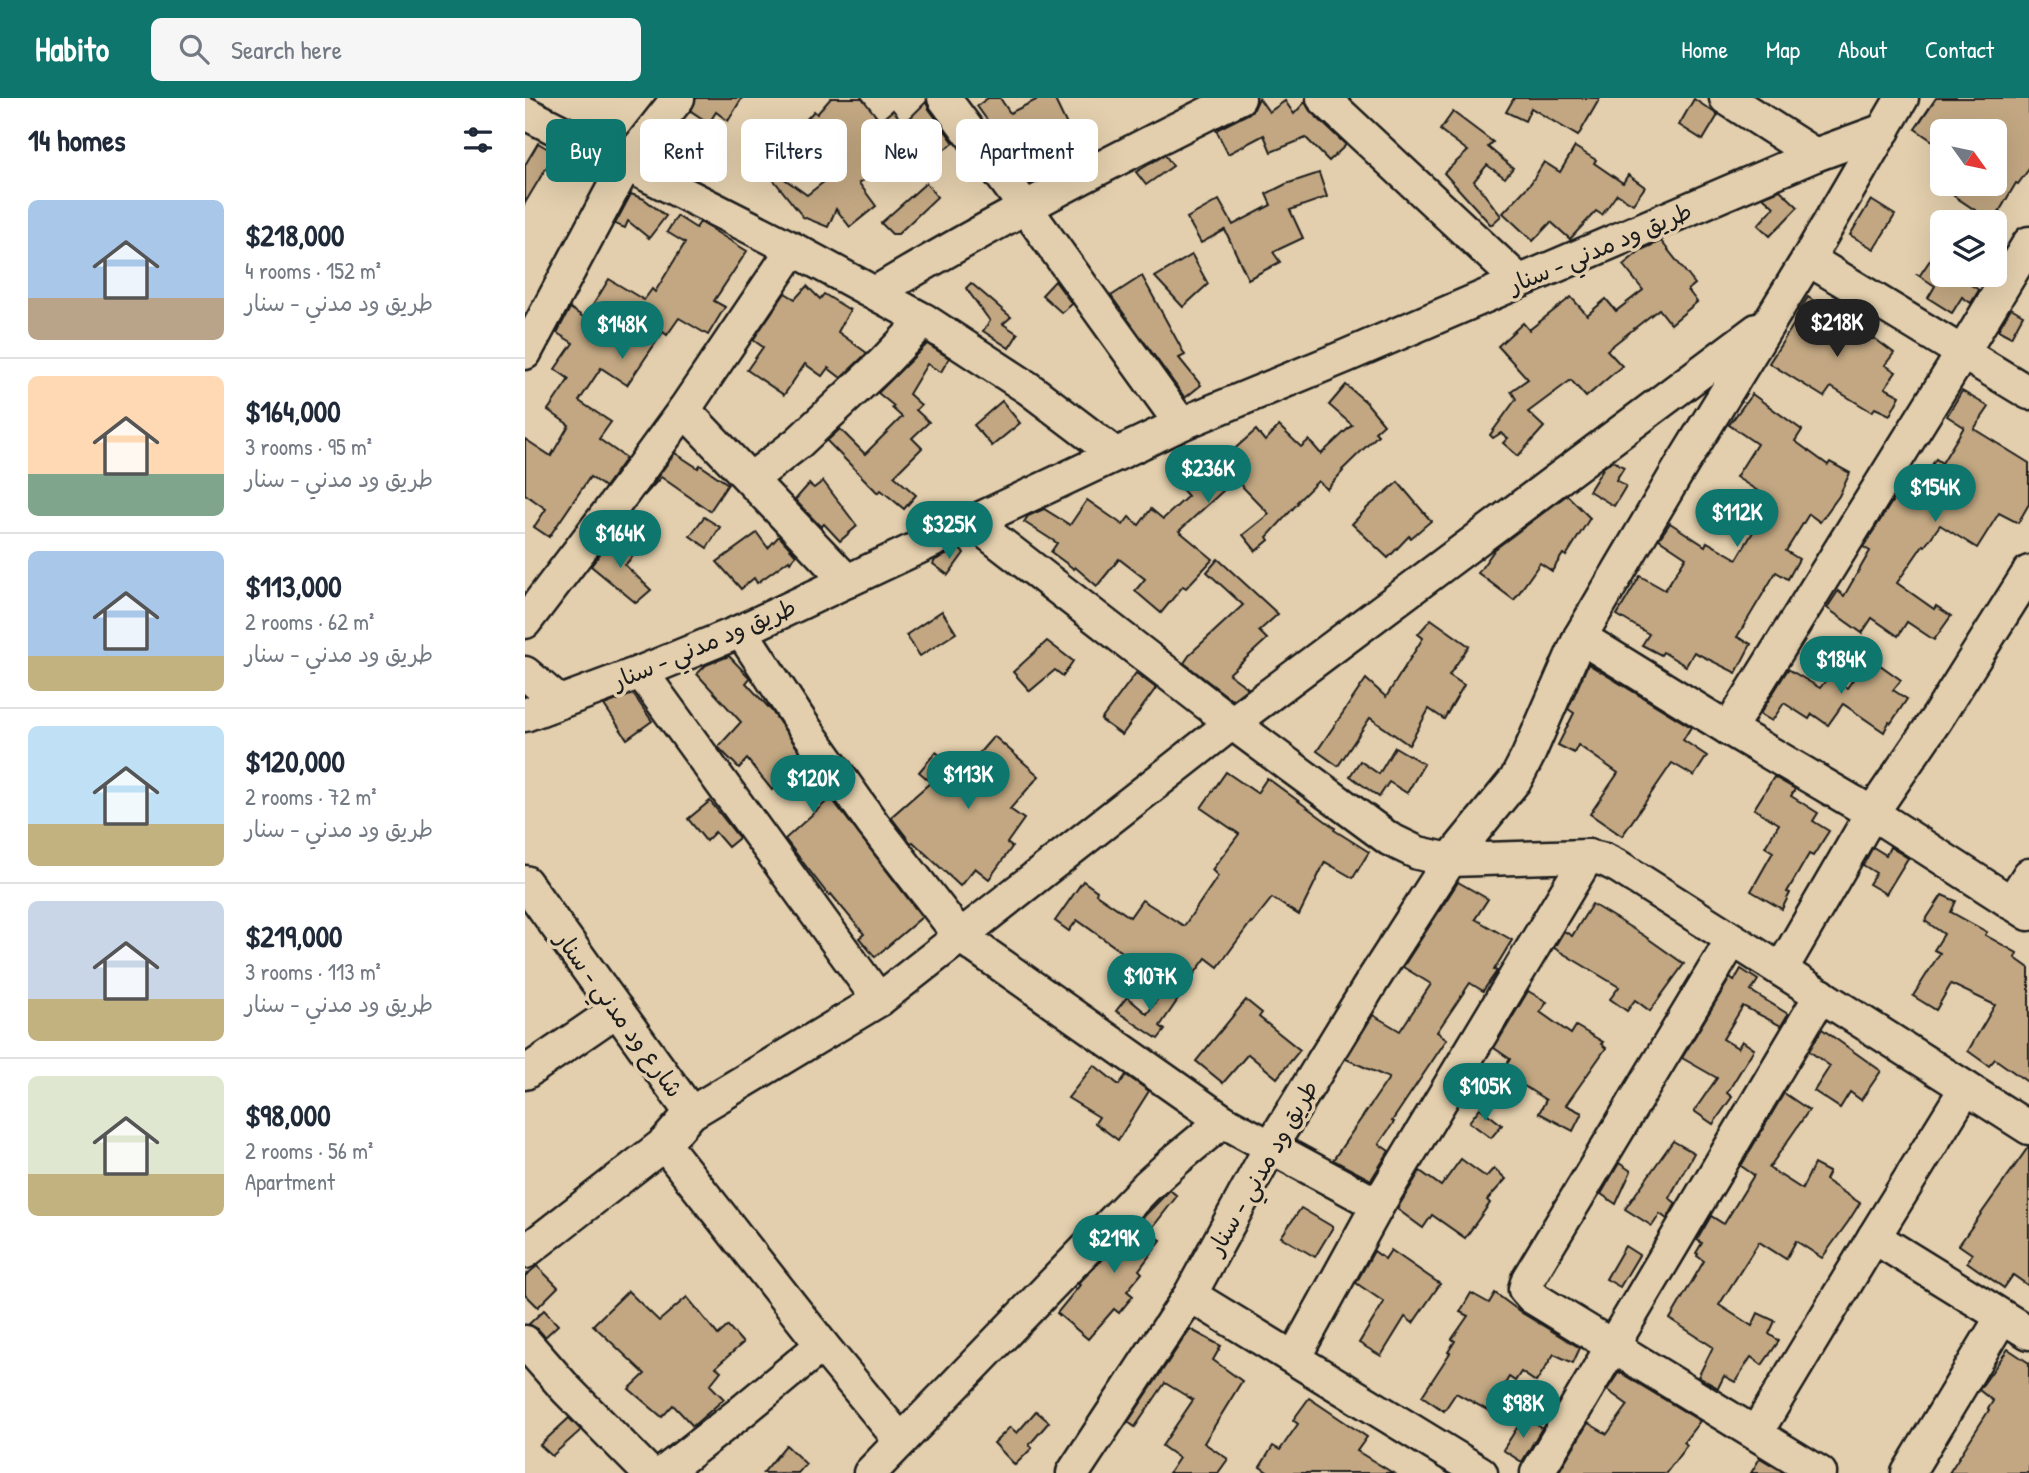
<!DOCTYPE html>
<html lang="en">
<head>
<meta charset="utf-8">
<style>
	body { margin:0; font-family:"Patrick Hand","Playpen Sans Arabic",sans-serif; background:#f6f6f7; color:#1f2937; height:100vh; display:flex; flex-direction:column; font-size:26px; white-space:nowrap }
	* { box-sizing:border-box; margin:0 }
	p { font-size:23px; color:#747a83 }
	.icon { flex:none; width:38px; height:38px; fill:none; stroke:currentColor; stroke-width:2; stroke-linecap:round; stroke-linejoin:round }
	.map { position:relative; flex:1; overflow:hidden }
	.sheet { display:flex; flex-direction:column; background:#fff; width:525px }
	.sheet>* { flex:none }
	.banner { position:absolute; left:21px; top:21px; width:665px; height:63px; display:flex; gap:14px }
	.needle { width:46px; rotate:123deg }
	.tools { position:absolute; left:1405px; top:21px; display:grid; gap:14px }
	.tools a { display:grid; place-items:center; width:77px; height:77px; border-radius:10px; background:#fff; box-shadow:0 7px 28px #0002; font-size:35px }
	.price { position:absolute; translate:-50% -60px; padding:0 16px; border-radius:24px; background:#0f766e; color:#fff; font-size:23px; line-height:46px; filter:drop-shadow(0 2px 4px #0008) }
	.price::after { content:''; position:absolute; left:50%; top:42px; width:21px; height:16px; margin-left:-10px; background:inherit; clip-path:polygon(0 0,100% 0,50% 100%) }
	.price.current { background:#222; color:#fff }
	ul { padding:0; list-style:none }
	li { display:flex; align-items:center; gap:21px; height:175px; padding:0 28px }
	li+li { border-top:2px solid #e0e1e3 }
	li span { display:grid; place-items:center; flex:none; width:196px; height:140px; border-radius:10px; color:#555 }
	li>.icon { margin-inline-start:auto }
	span .icon { width:84px; height:84px; fill:#fffc; stroke-width:1 }
	li b { font-size:30px }
	h2 { display:flex; justify-content:space-between; align-items:center; height:84px; padding:0 28px; font-size:30px }
	.tag { padding:0 24px; border-radius:10px; background:#fff; box-shadow:0 7px 28px #0002; font-size:24px; line-height:63px }
	.tag.current { background:#0f766e; color:#fff }
	header { display:flex; align-items:center; gap:42px; box-sizing:border-box; height:98px; padding:0 35px; background:#0f766e; color:#fff }
	header strong { font-size:33px }
	nav { display:flex; gap:38px; margin-inline-start:auto; font-size:24px }
	.search { width:490px; height:63px; background:#f6f6f7; display:flex; align-items:center; gap:18px; box-sizing:border-box; padding:0 24px; border-radius:10px; color:#747a83; font-size:26px }
	main { display:flex; flex:1; min-height:0 }
	.map>svg:first-child { display:block }
	.building { fill:#c2a782; stroke:#1c1c1c; stroke-width:2 }
	.lines { fill:none; stroke-linecap:round; stroke-linejoin:round }
	.minor-casing { stroke:#1c1c1c; stroke-width:37 }
	.minor { stroke:#e3cfad; stroke-width:32 }
	.labels { text-anchor:middle; dominant-baseline:central; stroke-width:7; stroke-linejoin:round; paint-order:stroke }
	.street-label { font-size:24px; fill:#1c1c1c; stroke:#e3cfad }
</style>
</head>
<body>
<header>
<strong>Habito</strong>
<div class="search"><svg class="icon" aria-label="search" viewBox="0 0 24 24"><circle cx="10" cy="10" r="6"/><path d="M15 15l6 6"/></svg>Search here</div>
<nav><a>Home</a><a>Map</a><a>About</a><a>Contact</a></nav>
</header>
<main>
<section class="sheet">
<h2>14 homes<svg class="icon" aria-label="filters" viewBox="0 0 24 24"><path d="M4 7h16M4 17h16"/><circle cx="9" cy="7" r="2"/><circle cx="15" cy="17" r="2"/></svg></h2>
<ul>
<li><span style="background:linear-gradient(#a9c7e8 70%,#b9a48a 0)"><svg class="icon" aria-label="home" viewBox="0 0 24 24"><path d="M3 11l9-7 9 7M6 9v11h12V9"/></svg></span><div><b>$218,000</b><p>4 rooms · 152 m²</p><p>طريق ود مدني - سنار</p></div></li>
<li><span style="background:linear-gradient(#ffd9b3 70%,#7fa58c 0)"><svg class="icon" aria-label="home" viewBox="0 0 24 24"><path d="M3 11l9-7 9 7M6 9v11h12V9"/></svg></span><div><b>$164,000</b><p>3 rooms · 95 m²</p><p>طريق ود مدني - سنار</p></div></li>
<li><span style="background:linear-gradient(#a9c7e8 75%,#c2b280 0)"><svg class="icon" aria-label="home" viewBox="0 0 24 24"><path d="M3 11l9-7 9 7M6 9v11h12V9"/></svg></span><div><b>$113,000</b><p>2 rooms · 62 m²</p><p>طريق ود مدني - سنار</p></div></li>
<li><span style="background:linear-gradient(#bfe0f5 70%,#c2b280 0)"><svg class="icon" aria-label="home" viewBox="0 0 24 24"><path d="M3 11l9-7 9 7M6 9v11h12V9"/></svg></span><div><b>$120,000</b><p>2 rooms · 72 m²</p><p>طريق ود مدني - سنار</p></div></li>
<li><span style="background:linear-gradient(#c9d6e8 70%,#c2b280 0)"><svg class="icon" aria-label="home" viewBox="0 0 24 24"><path d="M3 11l9-7 9 7M6 9v11h12V9"/></svg></span><div><b>$219,000</b><p>3 rooms · 113 m²</p><p>طريق ود مدني - سنار</p></div></li>
<li><span style="background:linear-gradient(#dfe7d0 70%,#c2b280 0)"><svg class="icon" aria-label="home" viewBox="0 0 24 24"><path d="M3 11l9-7 9 7M6 9v11h12V9"/></svg></span><div><b>$98,000</b><p>2 rooms · 56 m²</p><p>Apartment</p></div></li>
</ul>
</section>
<div class="map">
<svg width="1504" height="1375" viewBox="0 0 1504 1375">
	<rect width="100%" height="100%" fill="#e3cfad"/>
	<filter id="ink" filterUnits="userSpaceOnUse"><feTurbulence type="fractalNoise" baseFrequency=".0143" numOctaves="2"/><feDisplacementMap in="SourceGraphic" scale="14" xChannelSelector="R" yChannelSelector="G"/><feConvolveMatrix kernelMatrix="1 2 1 2 8 2 1 2 1" color-interpolation-filters="sRGB"/></filter>
	<g filter="url(#ink)">
		<!-- building -->
		<g class="building">
			<polygon points="171,0 217,0 203,23 191,14 184,25 166,13"/>
			<polygon points="306,0 337,0 355,23 368,12 379,26 401,4 404,11 429,45 418,52 411,39 334,85 351,108 325,129 311,111 303,129 278,119 244,76 247,72 282,97 309,76 282,47 291,38 278,25 289,13 292,16"/>
			<polygon points="463,0 475,0 485,15 515,0 529,0 553,50 519,68 515,61 498,75 483,56 485,54 452,8"/>
			<polygon points="734,0 744,14 760,3 769,16 780,4 785,13 821,47 804,63 781,40 746,54 739,37 703,56 691,32 723,16 729,11"/>
			<polygon points="989,0 1075,0 1053,38 1006,10 1000,23 981,14"/>
			<polygon points="1411,0 1504,0 1504,71 1493,86 1491,85 1468,124 1429,98 1438,86 1470,86 1470,33 1418,33 1418,50 1390,31"/>
			<polygon points="1169,1 1193,17 1178,42 1154,27"/>
			<polygon points="928,14 968,44 963,49 988,70 980,80 962,67 949,83 976,118 966,127 919,75 943,53 915,32"/>
			<polygon points="13,45 30,55 0,105 0,67"/>
			<polygon points="1050,49 1071,62 1069,65 1098,85 1103,77 1120,89 1108,106 1092,96 1077,117 1071,113 1045,141 1026,124 1008,143 978,115 1006,85 1019,64 1035,74"/>
			<polygon points="640,57 648,68 621,87 611,74"/>
			<polygon points="794,75 802,99 765,112 778,140 748,154 755,164 723,181 700,132 676,145 662,120 694,102 708,127 746,107 741,96 761,86"/>
			<polygon points="401,85 412,99 373,136 367,136 356,125"/>
			<polygon points="1255,92 1273,109 1245,138 1233,127 1249,109 1238,99"/>
			<polygon points="106,96 119,101 141,118 124,140 103,123 100,130 90,126"/>
			<polygon points="1346,102 1370,117 1349,151 1325,137"/>
			<polygon points="152,118 171,130 175,124 222,153 189,203 200,209 183,237 154,220 142,237 138,234 102,287 76,270 54,303 86,324 74,341 101,360 80,389 65,379 24,439 9,429 21,411 0,396 0,341 26,358 44,327 23,312 44,281 30,271 48,245 32,235 45,210 60,220 84,181 119,202 127,191 130,194 160,145 142,134"/>
			<polygon points="1136,143 1170,186 1163,192 1172,204 1146,226 1134,211 1082,252 1097,268 1061,299 1046,282 1003,314 1019,329 993,358 978,345 983,340 976,335 968,340 965,337 991,301 986,293 1003,281 973,248 998,225 1004,232 1046,199 1062,217 1081,201 1091,213 1118,192 1098,167 1116,152"/>
			<polygon points="1418,143 1418,177 1452,177 1446,187 1454,192 1446,205 1437,199 1427,215 1403,200 1410,188 1393,177 1395,177"/>
			<polygon points="667,157 683,186 658,209 630,179"/>
			<polygon points="617,178 660,257 654,260 676,287 660,300 586,198"/>
			<polygon points="530,183 547,206 537,215 517,197"/>
			<polygon points="446,185 486,219 478,226 493,236 484,250 458,233 465,223 441,190"/>
			<polygon points="282,188 295,201 299,196 325,212 313,234 342,255 316,280 303,270 297,278 280,266 259,297 222,272 238,249 228,242 260,195 270,201"/>
			<polygon points="1283,199 1309,217 1308,220 1348,241 1349,240 1369,255 1360,267 1371,274 1360,290 1375,298 1365,317 1350,310 1347,314 1306,289 1299,299 1244,265 1276,215 1274,213"/>
			<polygon points="1486,210 1498,217 1486,239 1473,232"/>
			<polygon points="402,246 424,260 416,274 402,266 384,296 396,307 391,312 404,324 387,340 397,350 369,378 391,397 379,411 356,392 353,395 302,343 315,331 340,356 377,319 367,310 369,308 353,295"/>
			<polygon points="821,287 841,304 859,326 850,334 853,337 817,372 818,373 802,391 793,383 772,404 773,405 742,439 744,442 731,453 718,437 744,416 711,382 700,391 654,433 688,461 661,490 658,488 636,515 610,493 620,481 594,461 572,488 550,469 549,471 526,454 532,445 499,424 503,418 519,411 545,427 562,402 598,427 604,419 614,427 626,411 638,421 663,398 640,372 660,353 681,375 701,352 705,355 731,332 740,343 754,328 776,349 784,342 796,356 827,327 804,307"/>
			<polygon points="1437,293 1464,309 1449,331 1504,365 1504,406 1493,425 1474,415 1452,450 1415,427 1400,448 1398,447 1372,485 1409,511 1411,508 1426,518 1409,542 1382,524 1373,538 1347,520 1337,535 1302,510 1313,493 1319,498 1345,453 1338,449 1374,393 1385,400 1411,361 1417,365 1439,329 1422,318"/>
			<polygon points="1227,296 1277,332 1270,343 1303,367 1305,364 1325,375 1314,398 1295,424 1284,416 1261,453 1274,461 1263,481 1251,474 1212,539 1226,546 1211,575 1169,554 1161,568 1138,554 1136,557 1117,547 1124,536 1092,517 1115,478 1140,492 1161,459 1134,441 1145,425 1180,448 1182,444 1212,461 1247,402 1211,379 1232,346 1204,327"/>
			<polygon points="477,303 495,325 467,348 449,327"/>
			<polygon points="150,355 173,370 175,367 203,386 185,413 136,379 119,398"/>
			<polygon points="1088,363 1099,369 1091,382 1101,388 1089,408 1064,393 1079,369"/>
			<polygon points="298,383 332,428 315,443 299,426 296,429 270,402 284,386 289,390"/>
			<polygon points="873,384 906,423 886,440 884,438 863,460 827,426 843,409"/>
			<polygon points="1042,397 1065,420 1041,458 1038,456 1027,473 1015,465 989,502 953,475 970,451"/>
			<polygon points="179,419 195,429 182,450 165,438"/>
			<polygon points="232,435 243,450 254,438 271,457 265,464 264,462 232,485 229,480 216,491 192,464"/>
			<polygon points="90,436 108,458 100,467 126,492 111,505 66,468"/>
			<polygon points="434,451 439,455 423,477 408,466 410,462"/>
			<polygon points="693,461 753,516 734,533 742,541 704,576 723,590 707,602 659,565 666,555 718,507 682,474"/>
			<polygon points="417,513 431,535 395,558 381,537"/>
			<polygon points="906,521 944,548 924,577 939,587 919,621 904,611 884,647 845,620 813,668 792,653 841,581 861,599 898,540 893,536"/>
			<polygon points="522,543 548,563 538,578 530,572 505,593 488,574"/>
			<polygon points="204,558 225,580 221,585 246,612 310,705 397,819 350,859 334,840 339,836 306,796 304,798 260,741 301,704 277,680 265,690 258,682 247,692 222,661 214,670 193,649 216,624 172,576 181,567"/>
			<polygon points="1344,559 1376,582 1368,592 1382,601 1366,625 1364,624 1359,634 1318,606 1303,627 1287,616 1284,621 1259,605 1247,623 1235,616 1263,571 1295,590 1304,578 1322,590"/>
			<polygon points="1063,566 1166,629 1158,642 1182,658 1169,678 1147,665 1097,738 1065,716 1093,675 1053,647 1049,655 1033,647 1049,615 1043,611"/>
			<polygon points="611,575 631,590 597,637 576,622"/>
			<polygon points="108,596 127,623 102,641 79,607"/>
			<polygon points="469,638 514,678 485,711 499,721 482,745 487,749 464,781 450,770 435,788 388,744 386,745 366,719 406,684 394,674 411,654 436,676"/>
			<polygon points="870,649 899,666 882,695 864,684 854,699 825,678 835,663 854,676"/>
			<polygon points="701,674 732,695 742,680 810,730 809,732 844,754 828,780 800,764 774,817 747,800 727,825 726,824 693,869 681,860 655,895 552,822 544,833 530,823 558,783 572,793 571,796 605,819 617,802 659,828 693,778 687,772 714,736 676,710"/>
			<polygon points="1249,679 1270,691 1266,698 1293,715 1288,723 1304,733 1288,758 1284,756 1262,794 1265,795 1257,811 1226,793 1248,754 1240,749 1254,726 1229,711"/>
			<polygon points="185,703 214,740 203,749 190,734 181,743 163,721"/>
			<polygon points="1348,749 1361,757 1365,749 1383,760 1361,796 1344,786 1351,775 1338,767"/>
			<polygon points="933,784 963,801 950,821 987,842 969,872 972,873 958,893 945,885 912,934 922,941 867,1023 869,1024 854,1046 864,1053 846,1082 808,1062 864,980 821,961 848,917 875,933 906,886 878,869"/>
			<polygon points="1417,797 1431,803 1426,814 1462,834 1460,837 1492,855 1490,860 1504,870 1504,985 1470,961 1464,968 1443,953 1470,907 1426,886 1411,912 1388,898 1415,855 1409,852 1419,836 1400,823"/>
			<polygon points="1067,806 1118,837 1159,866 1125,913 1110,902 1102,913 1085,901 1094,889 1029,850 1039,833 1047,838"/>
			<polygon points="1216,871 1233,882 1226,893 1263,916 1256,928 1218,908 1198,941 1213,950 1217,943 1229,951 1202,995 1207,999 1188,1026 1169,1013 1192,980 1157,960 1205,880 1209,883"/>
			<polygon points="640,890 654,900 635,928 640,932 633,941 591,913 602,899 622,916"/>
			<polygon points="1003,893 1022,904 1015,914 1046,936 1051,928 1078,944 1076,946 1081,950 1041,1007 1057,1015 1048,1033 1014,1015 1021,1002 977,974 985,961 969,950"/>
			<polygon points="721,902 737,915 734,919 775,952 752,980 723,956 698,985 671,963"/>
			<polygon points="1297,931 1356,973 1336,1002 1325,994 1315,1010 1289,993 1305,968 1284,953"/>
			<polygon points="569,967 594,987 601,977 624,993 593,1042 570,1025 574,1019 543,1000"/>
			<polygon points="1259,995 1284,1012 1244,1070 1277,1091 1289,1066 1304,1074 1300,1082 1335,1105 1323,1124 1297,1160 1271,1143 1261,1161 1234,1144 1194,1207 1227,1228 1233,1215 1250,1223 1244,1236 1254,1243 1237,1267 1226,1259 1210,1284 1199,1278 1193,1290 1173,1279 1188,1249 1145,1221 1179,1163 1172,1158 1173,1156 1171,1155 1177,1145 1172,1142 1186,1118 1199,1126 1229,1077 1216,1068"/>
			<polygon points="955,1010 977,1027 966,1040 944,1024"/>
			<polygon points="1148,1043 1169,1055 1144,1100 1151,1105 1142,1121 1135,1116 1127,1128 1100,1111"/>
			<polygon points="1504,1048 1504,1188 1488,1177 1479,1190 1442,1164 1447,1156 1434,1147"/>
			<polygon points="936,1061 961,1079 969,1070 981,1081 962,1102 965,1105 940,1140 907,1117 898,1130 872,1111 895,1073 916,1088"/>
			<polygon points="1094,1065 1106,1073 1091,1106 1076,1096"/>
			<polygon points="645,1092 652,1098 624,1134 636,1142 614,1172 617,1175 602,1193 608,1198 594,1215 589,1211 563,1241 532,1215 555,1187 553,1186"/>
			<polygon points="776,1110 808,1129 790,1159 756,1139"/>
			<polygon points="1100,1148 1114,1157 1095,1189 1081,1181"/>
			<polygon points="866,1152 915,1186 888,1225 880,1219 856,1258 834,1245 859,1204 831,1185 849,1153 860,1161"/>
			<polygon points="12,1168 33,1189 13,1209 0,1196 0,1178"/>
			<polygon points="103,1193 134,1223 162,1199 193,1237 203,1228 218,1245 191,1269 196,1273 185,1287 199,1301 168,1328 148,1307 137,1319 104,1291 120,1276 68,1227"/>
			<polygon points="946,1195 964,1205 970,1195 997,1215 1055,1250 1048,1265 1029,1256 1011,1284 996,1274 990,1283 984,1279 964,1313 931,1295 919,1313 897,1298 925,1255 923,1254 930,1243 927,1241 943,1218 935,1214"/>
			<polygon points="19,1212 33,1227 20,1239 13,1231 4,1226"/>
			<polygon points="665,1231 696,1248 688,1262 717,1283 679,1345 703,1361 693,1375 644,1375 654,1360 637,1348 668,1302 640,1285 610,1329 603,1324"/>
			<polygon points="1483,1251 1504,1265 1504,1375 1424,1375 1464,1312 1463,1311 1468,1303 1454,1292"/>
			<polygon points="1094,1274 1175,1323 1159,1344 1162,1347 1141,1375 1033,1375 1063,1325 1082,1336 1103,1307 1082,1292"/>
			<polygon points="784,1300 842,1339 832,1353 868,1375 744,1375 735,1369 748,1348 755,1352 773,1326 768,1322"/>
			<polygon points="511,1313 524,1324 504,1347 507,1350 490,1367 469,1345 485,1329 492,1335"/>
			<polygon points="44,1320 56,1332 27,1358 15,1347"/>
			<polygon points="997,1322 1004,1322 1017,1330 997,1364 978,1352"/>
			<polygon points="261,1347 281,1366 273,1375 238,1375"/>
			<polygon points="1235,1360 1260,1375 1226,1375"/>
		</g>
		<g class="lines">
			<!-- minor casing -->
			<g class="minor-casing">
				<g id="minor">
					<polyline points="419,0 500,109 656,326"/>
					<polyline points="798,0 994,183"/>
					<polyline points="1201,0 1290,57"/>
					<polyline points="0,15 268,151 399,222 503,290 590,356"/>
					<polyline points="1283,161 1504,295"/>
					<path d="M 350,195 C 468,124 590,61 714,0"/>
					<polyline points="0,255 101,66 153,0"/>
					<polyline points="159,312 322,483"/>
					<polyline points="226,381 273,345 357,266 399,222"/>
					<polyline points="449,425 707,625 864,741 893,755 925,762 1063,758 1080,762 1094,769 1504,1030"/>
					<polyline points="0,524 99,394 159,312 268,151"/>
					<polyline points="216,533 277,626 348,726 435,838 698,1023 853,1107"/>
					<polyline points="1055,539 1204,631 1347,715 1504,816"/>
					<polyline points="116,574 354,902"/>
					<polyline points="0,575 34,604"/>
					<polyline points="0,617 116,574 216,533 656,326 821,258 1290,57 1359,32"/>
					<polyline points="1204,631 1438,254 1504,145"/>
					<polyline points="0,784 166,1015"/>
					<polyline points="1486,805 1504,777"/>
					<polyline points="1207,842 1003,1181 1000,1191 1007,1199 1295,1375"/>
					<polyline points="1256,872 1347,715 1412,620 1504,474"/>
					<polyline points="0,975 92,912"/>
					<polyline points="139,1046 297,1247 376,1343"/>
					<polyline points="1349,1139 1504,1235"/>
					<polyline points="0,1154 139,1046 166,1015 354,902 707,625 1232,232"/>
					<polyline points="665,1197 956,1375"/>
					<polyline points="0,1244 42,1292 124,1375"/>
					<polyline points="769,1260 853,1107 1063,758"/>
					<polyline points="1231,1335 1349,1139 1441,990"/>
					<polyline points="138,1375 215,1315 297,1247"/>
					<polyline points="345,1375 622,1088 652,1061 698,1023"/>
					<polyline points="548,1375 665,1197 745,1050 848,882 925,762 991,681 1003,658 1055,539 1153,373 1283,161 1377,0"/>
					<polyline points="1012,1375 1296,897"/>
					<polyline points="1383,1375 1477,1219"/>
				</g>
			</g>
			<!-- minor -->
			<use href="#minor" class="minor"/>
		</g>
	</g>
	<g class="labels">
		<!-- street labels -->
		<g class="street-label">
			<text transform="translate(1075 149) rotate(-23)">طريق ود مدني - سنار</text>
			<text transform="translate(179 545) rotate(-23)">طريق ود مدني - سنار</text>
			<text transform="translate(95 916) rotate(54)">شارع ود مدني - سنار</text>
			<text transform="translate(737 1069) rotate(-60)">طريق ود مدني - سنار</text>
		</g>
	</g>
</svg>
<div class="tools">
<a><svg class="needle" viewBox="-14 -14 28 28"><path d="M0-13l5 13h-10z" fill="#e53935"/><path d="M0 13l5-13h-10z" fill="#747a83"/></svg></a>
<a><svg class="icon" aria-label="layers" viewBox="0 0 24 24"><path d="M12 4l9 5-9 5-9-5zM3 14l9 5 9-5"/></svg></a>
</div>
<b class="price current" style="left:1312px;top:261px">$218K</b>
<b class="price" style="left:97px;top:263px">$148K</b>
<b class="price" style="left:683px;top:407px">$236K</b>
<b class="price" style="left:1410px;top:426px">$154K</b>
<b class="price" style="left:1212px;top:451px">$112K</b>
<b class="price" style="left:424px;top:463px">$325K</b>
<b class="price" style="left:95px;top:472px">$164K</b>
<b class="price" style="left:1316px;top:598px">$184K</b>
<b class="price" style="left:443px;top:713px">$113K</b>
<b class="price" style="left:288px;top:717px">$120K</b>
<b class="price" style="left:625px;top:915px">$107K</b>
<b class="price" style="left:960px;top:1025px">$105K</b>
<b class="price" style="left:589px;top:1177px">$219K</b>
<b class="price" style="left:998px;top:1342px">$98K</b>
<div class="banner">
<a class="tag current">Buy</a>
<a class="tag">Rent</a>
<a class="tag">Filters</a>
<a class="tag">New</a>
<a class="tag">Apartment</a>
</div>
</div>
</main>
</body>
</html>
